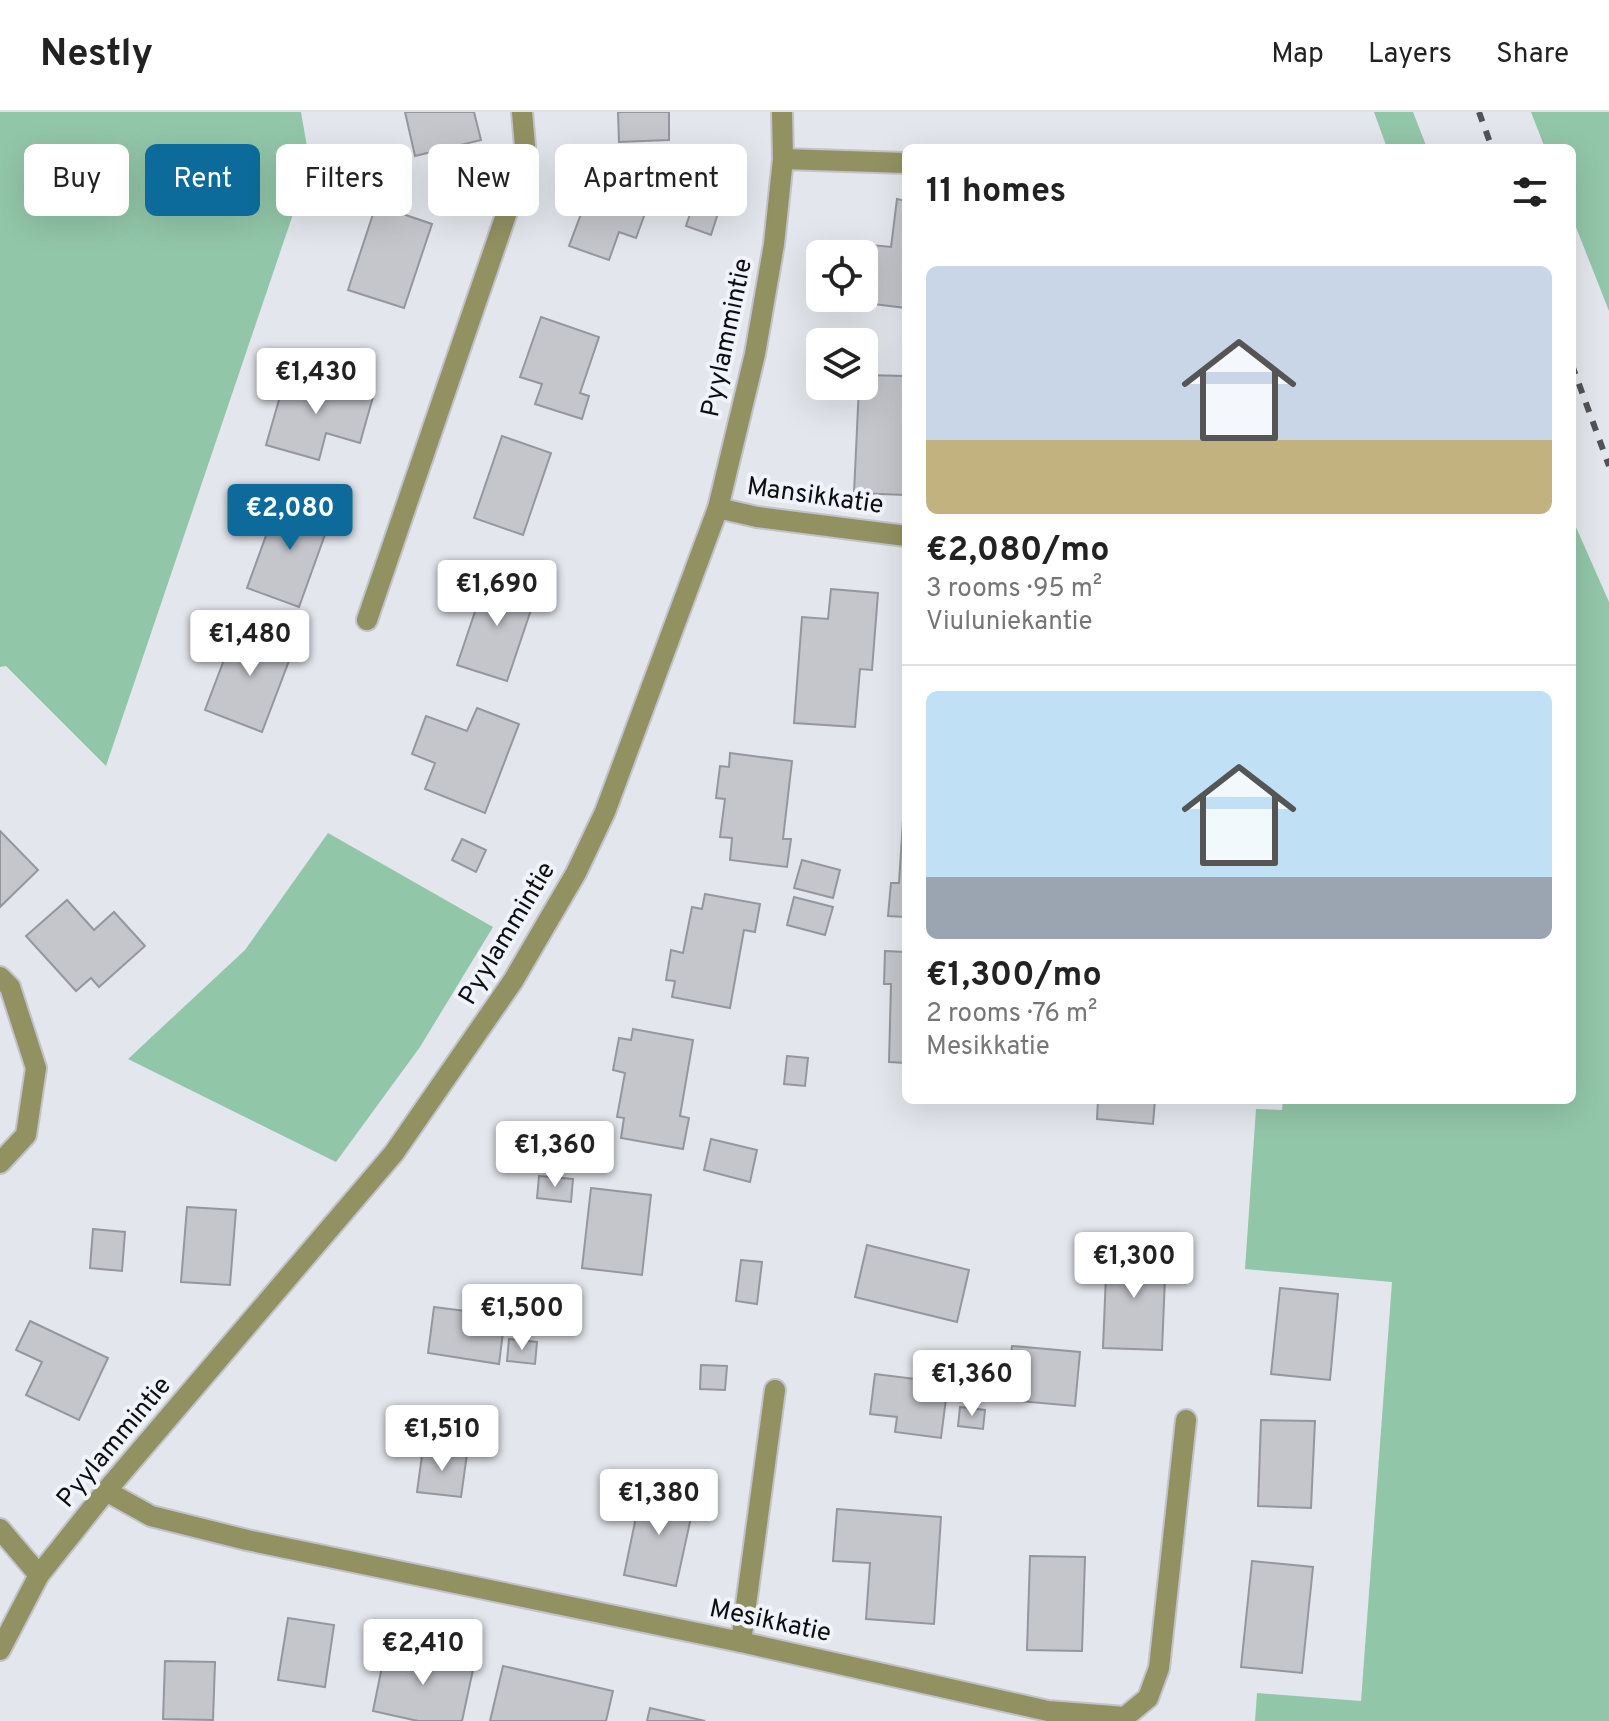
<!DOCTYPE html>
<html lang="en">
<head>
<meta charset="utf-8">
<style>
	body { margin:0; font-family:Overpass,sans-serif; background:#f6f6f6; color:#222; height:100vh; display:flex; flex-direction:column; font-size:30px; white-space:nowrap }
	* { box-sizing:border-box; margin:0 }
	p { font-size:26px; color:#767676 }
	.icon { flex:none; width:44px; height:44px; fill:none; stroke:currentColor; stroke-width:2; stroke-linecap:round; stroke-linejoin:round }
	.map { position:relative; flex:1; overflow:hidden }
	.side { position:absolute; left:902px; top:32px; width:674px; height:960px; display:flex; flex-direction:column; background:#fff; border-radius:12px; box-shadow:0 8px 32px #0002 }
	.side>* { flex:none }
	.banner { position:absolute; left:24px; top:32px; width:758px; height:72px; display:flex; gap:16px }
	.tools { position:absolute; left:806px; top:128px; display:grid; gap:16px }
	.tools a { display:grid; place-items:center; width:72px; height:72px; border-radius:12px; background:#fff; box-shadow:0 8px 32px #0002; font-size:40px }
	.price { position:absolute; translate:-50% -68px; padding:0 18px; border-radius:8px; background:#fff; color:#222; font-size:26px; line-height:52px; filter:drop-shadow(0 2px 4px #0008) }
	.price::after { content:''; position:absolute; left:50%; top:48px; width:24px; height:18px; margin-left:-12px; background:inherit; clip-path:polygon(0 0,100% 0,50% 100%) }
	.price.selected { background:#0c6b9a; color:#fff }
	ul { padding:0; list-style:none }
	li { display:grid; align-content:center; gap:16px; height:424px; padding:0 24px }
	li+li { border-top:2px solid #e0e0e0 }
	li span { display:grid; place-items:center; height:248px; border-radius:12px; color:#555 }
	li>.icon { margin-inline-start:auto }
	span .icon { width:144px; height:144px; fill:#fffc; stroke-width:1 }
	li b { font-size:34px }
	h2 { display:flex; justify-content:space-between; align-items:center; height:96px; padding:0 24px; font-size:34px }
	.pill { padding:0 28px; border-radius:12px; background:#fff; box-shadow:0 8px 32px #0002; font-size:28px; line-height:72px }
	.pill.selected { background:#0c6b9a; color:#fff }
	header { display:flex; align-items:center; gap:48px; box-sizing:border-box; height:112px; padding:0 40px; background:#fff; border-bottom:2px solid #e0e0e0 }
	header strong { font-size:38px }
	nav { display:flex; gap:44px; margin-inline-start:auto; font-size:28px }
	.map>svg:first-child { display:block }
	.green { fill:#92c6a9 }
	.building { fill:#c4c6cc; stroke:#95979e; stroke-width:2 }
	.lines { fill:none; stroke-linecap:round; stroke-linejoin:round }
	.minor-casing { stroke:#c1c3c9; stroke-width:24 }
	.minor { stroke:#929162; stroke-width:20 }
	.rail { stroke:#535357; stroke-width:6; stroke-dasharray:10 10; stroke-linecap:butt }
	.labels { text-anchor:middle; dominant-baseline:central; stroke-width:8; stroke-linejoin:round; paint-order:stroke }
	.street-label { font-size:26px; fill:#0e0e11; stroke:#f1f3fa }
</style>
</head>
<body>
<header>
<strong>Nestly</strong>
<nav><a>Map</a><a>Layers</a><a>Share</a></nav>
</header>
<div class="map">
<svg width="1609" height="1609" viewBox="0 0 1609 1609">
	<rect width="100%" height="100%" fill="#e3e6ec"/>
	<!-- green -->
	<g class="green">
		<polygon points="0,0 301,0 310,52 106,654 6,554 0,555"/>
		<polygon points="1374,0 1413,0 1427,36 1387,36"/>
		<polygon points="1531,0 1609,0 1609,199 1572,105 1572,36 1545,36"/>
		<polygon points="1572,406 1609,490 1609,1609 1255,1609 1257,1581 1361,1589 1392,1170 1245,1157 1256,997 1282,998 1283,988 1572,988"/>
		<polygon points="328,721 493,815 420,935 336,1050 128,947 245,838"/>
	</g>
	<!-- building -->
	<g class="building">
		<polygon points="405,0 474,0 481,28 415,44"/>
		<polygon points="618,0 669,0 669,28 619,30"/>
		<polygon points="601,49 657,69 636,126 619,120 609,148 569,134"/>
		<polygon points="697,81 722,89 711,123 686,114"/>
		<polygon points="897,87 906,89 906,196 865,191 872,133 891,135"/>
		<polygon points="376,93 432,112 404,196 348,178"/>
		<polygon points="541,205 599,225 580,281 589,284 582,307 535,292 542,272 520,265"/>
		<polygon points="287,260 373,285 360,331 326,321 319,348 266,333"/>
		<polygon points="864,263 906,264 906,383 854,381 859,274 864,274"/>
		<polygon points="502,324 551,341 523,423 474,406"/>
		<polygon points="280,385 332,403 299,495 247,476"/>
		<polygon points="487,464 537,480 507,569 457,553"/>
		<polygon points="831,477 878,481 872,558 860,557 855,615 794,611 802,505 828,507"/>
		<polygon points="238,511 295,533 262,620 205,598"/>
		<polygon points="477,596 519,612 485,701 425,677 435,651 412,642 426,604 467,619"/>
		<polygon points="730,641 792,649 783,727 791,727 787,755 730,748 732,726 720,725 725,687 716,686 720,654 729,655"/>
		<polygon points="904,693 906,693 906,805 888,804 891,771 899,771"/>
		<polygon points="0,719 38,758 0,795"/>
		<polygon points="462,727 486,738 476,760 452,748"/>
		<polygon points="802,748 840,758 833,786 794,776"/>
		<polygon points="705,782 760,792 755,820 744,818 730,896 672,885 675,869 666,868 671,838 683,841 692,795 702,797"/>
		<polygon points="794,785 833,795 825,823 787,813"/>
		<polygon points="67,788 94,818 114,800 145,834 99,875 91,866 76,879 26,824"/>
		<polygon points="885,839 906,840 906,951 889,950 891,872 884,872"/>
		<polygon points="633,917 693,928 680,1004 689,1006 683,1037 621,1026 624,1006 617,1005 625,961 613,958 619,926 631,928"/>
		<polygon points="787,944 808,946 805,974 784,972"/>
		<polygon points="1098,988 1155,988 1153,1012 1097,1007"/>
		<polygon points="711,1027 757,1038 750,1070 704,1058"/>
		<polygon points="539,1064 573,1067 571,1090 537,1086"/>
		<polygon points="591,1076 651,1083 642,1163 582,1156"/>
		<polygon points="187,1095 236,1098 230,1173 181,1170"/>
		<polygon points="93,1117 125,1120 122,1159 90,1156"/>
		<polygon points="867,1133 969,1158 957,1210 855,1185"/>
		<polygon points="1107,1138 1166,1141 1162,1238 1103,1236"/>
		<polygon points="741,1148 762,1150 757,1192 736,1189"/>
		<polygon points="1280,1176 1338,1182 1330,1268 1271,1262"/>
		<polygon points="434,1195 505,1204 499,1252 428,1241"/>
		<polygon points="30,1209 108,1246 79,1308 26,1283 42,1250 16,1238"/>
		<polygon points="509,1227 537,1230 535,1252 507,1249"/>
		<polygon points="1012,1234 1080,1240 1075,1294 1007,1288"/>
		<polygon points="701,1253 727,1254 725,1278 700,1277"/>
		<polygon points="875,1262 948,1271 941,1326 895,1320 897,1305 870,1302"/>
		<polygon points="960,1295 985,1298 983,1317 958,1314"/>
		<polygon points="1261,1308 1315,1309 1311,1396 1258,1394"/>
		<polygon points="423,1336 467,1342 461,1385 417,1380"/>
		<polygon points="642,1376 695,1387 676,1474 624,1463"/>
		<polygon points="837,1397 941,1405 934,1512 866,1507 870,1451 833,1449"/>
		<polygon points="1030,1444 1085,1445 1082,1539 1027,1538"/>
		<polygon points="1252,1449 1313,1455 1302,1561 1241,1555"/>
		<polygon points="288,1506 334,1513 325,1575 278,1568"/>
		<polygon points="386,1535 474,1553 462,1609 418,1609 373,1599"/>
		<polygon points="165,1549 215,1550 213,1608 163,1607"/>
		<polygon points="503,1554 613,1579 606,1609 490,1609"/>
		<polygon points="650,1596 705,1609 647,1609"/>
	</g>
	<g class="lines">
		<!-- minor casing -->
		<g class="minor-casing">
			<g id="minor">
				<polyline points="783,47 906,51"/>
				<polyline points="718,396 757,405 906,424"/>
				<polyline points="367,508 519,65 525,34 522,0"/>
				<polyline points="0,865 10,875 36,956 26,1023 0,1051"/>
				<polyline points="106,1379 151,1404 247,1428 741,1530 1048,1599 1125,1605 1148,1586 1159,1556 1186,1308"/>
				<polyline points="0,1417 39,1463"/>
				<polyline points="741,1530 775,1278"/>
				<polyline points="0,1538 39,1463 106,1379 394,1041 513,869 576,761 605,700 718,396 755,242 774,132 783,47 782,0"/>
			</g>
		</g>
		<!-- minor -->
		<use href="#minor" class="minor"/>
		<!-- rail -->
		<g class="rail">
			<polyline points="1479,0 1492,36"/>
			<polyline points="1572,253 1609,354"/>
		</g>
	</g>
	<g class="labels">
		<!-- street labels -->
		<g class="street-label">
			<text transform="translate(728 226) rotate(-78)">Pyylammintie</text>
			<text transform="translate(815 385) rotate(8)">Mansikkatie</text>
			<text transform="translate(508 822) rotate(-59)">Pyylammintie</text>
			<text transform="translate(115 1331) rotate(-50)">Pyylammintie</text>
			<text transform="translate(770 1510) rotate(12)">Mesikkatie</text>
		</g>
	</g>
</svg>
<div class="tools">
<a><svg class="icon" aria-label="locate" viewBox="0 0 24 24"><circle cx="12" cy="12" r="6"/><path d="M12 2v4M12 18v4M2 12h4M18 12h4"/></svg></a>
<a><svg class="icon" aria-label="layers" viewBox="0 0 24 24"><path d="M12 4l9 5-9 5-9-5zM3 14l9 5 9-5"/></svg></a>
</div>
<b class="price" style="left:316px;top:304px">€1,430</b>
<b class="price selected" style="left:290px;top:440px">€2,080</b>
<b class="price" style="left:497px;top:516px">€1,690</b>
<b class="price" style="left:250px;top:566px">€1,480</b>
<b class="price" style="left:555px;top:1077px">€1,360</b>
<b class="price" style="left:1134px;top:1188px">€1,300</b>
<b class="price" style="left:522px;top:1240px">€1,500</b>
<b class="price" style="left:972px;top:1306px">€1,360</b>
<b class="price" style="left:442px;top:1361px">€1,510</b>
<b class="price" style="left:659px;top:1425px">€1,380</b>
<b class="price" style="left:423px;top:1575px">€2,410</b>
<div class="banner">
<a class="pill">Buy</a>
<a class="pill selected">Rent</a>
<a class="pill">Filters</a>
<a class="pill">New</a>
<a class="pill">Apartment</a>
</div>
<section class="side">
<h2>11 homes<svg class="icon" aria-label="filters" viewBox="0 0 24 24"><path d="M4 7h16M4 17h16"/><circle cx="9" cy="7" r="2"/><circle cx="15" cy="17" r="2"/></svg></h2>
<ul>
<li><span style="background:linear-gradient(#c9d6e8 70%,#c2b280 0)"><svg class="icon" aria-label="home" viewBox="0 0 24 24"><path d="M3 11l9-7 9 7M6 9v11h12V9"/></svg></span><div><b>€2,080/mo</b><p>3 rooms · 95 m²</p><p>Viuluniekantie</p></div></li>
<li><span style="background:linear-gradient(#bfe0f5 75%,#9aa5b1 0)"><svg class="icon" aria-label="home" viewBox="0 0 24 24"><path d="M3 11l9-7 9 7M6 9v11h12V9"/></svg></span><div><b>€1,300/mo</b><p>2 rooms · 76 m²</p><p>Mesikkatie</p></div></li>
</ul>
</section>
</div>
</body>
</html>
